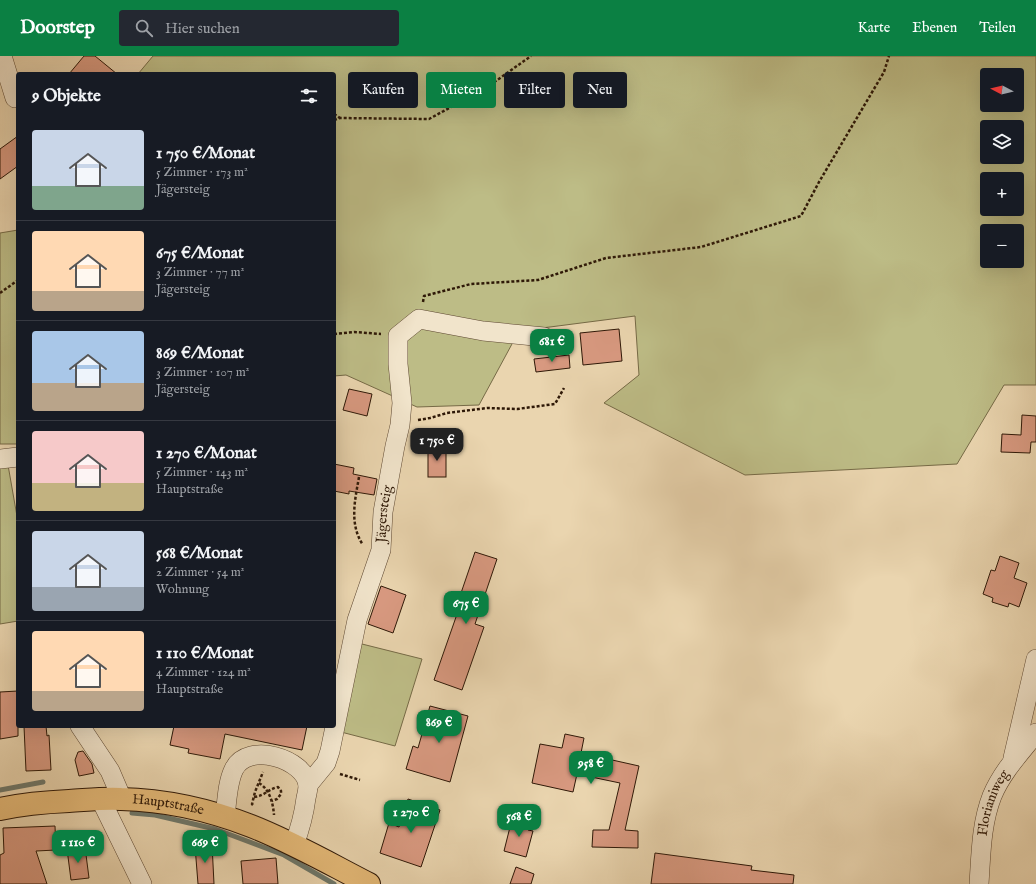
<!DOCTYPE html>
<html lang="de">
<head>
<meta charset="utf-8">
<style>
	body { margin:0; font-family:"IM FELL English",serif; background:#242831; color:#f1f3f6; height:100vh; display:flex; flex-direction:column; font-size:15px; white-space:nowrap }
	* { box-sizing:border-box; margin:0 }
	p { font-size:13px; color:#9ea1a6 }
	.icon { flex:none; width:22px; height:22px; fill:none; stroke:currentColor; stroke-width:2; stroke-linecap:round; stroke-linejoin:round }
	.map { position:relative; flex:1; overflow:hidden }
	.details { position:absolute; left:16px; top:16px; width:320px; height:656px; display:flex; flex-direction:column; background:#171b24; border-radius:4px; box-shadow:0 4px 16px #0002 }
	.details>* { flex:none }
	.top-card { position:absolute; left:348px; top:16px; width:380px; height:36px; display:flex; gap:8px }
	.needle { width:26px; rotate:277deg }
	.fabs { position:absolute; left:980px; top:12px; display:grid; gap:8px }
	.fabs a { display:grid; place-items:center; width:44px; height:44px; border-radius:4px; background:#171b24; box-shadow:0 4px 16px #0002; font-size:20px }
	.price { position:absolute; translate:-50% -34px; padding:0 9px; border-radius:8px; background:#0b8043; color:#fff; font-size:13px; line-height:26px; filter:drop-shadow(0 1px 2px #0008) }
	.price::after { content:''; position:absolute; left:50%; top:24px; width:12px; height:9px; margin-left:-6px; background:inherit; clip-path:polygon(0 0,100% 0,50% 100%) }
	.price.current { background:#222; color:#fff }
	ul { padding:0; list-style:none }
	li { display:flex; align-items:center; gap:12px; height:100px; padding:0 16px }
	li+li { border-top:1px solid #363941 }
	li span { display:grid; place-items:center; flex:none; width:112px; height:80px; border-radius:4px; color:#555 }
	li>.icon { margin-inline-start:auto }
	span .icon { width:48px; height:48px; fill:#fffc; stroke-width:1 }
	li b { font-size:17px }
	h2 { display:flex; justify-content:space-between; align-items:center; height:48px; padding:0 16px; font-size:17px }
	.pill { padding:0 14px; border-radius:4px; background:#171b24; box-shadow:0 4px 16px #0002; font-size:14px; line-height:36px }
	.pill.current { background:#0b8043; color:#fff }
	header { display:flex; align-items:center; gap:24px; box-sizing:border-box; height:56px; padding:0 20px; background:#0b8043; color:#fff }
	header strong { font-size:19px }
	nav { display:flex; gap:22px; margin-inline-start:auto; font-size:14px }
	.search { width:280px; height:36px; background:#242831; display:flex; align-items:center; gap:10px; box-sizing:border-box; padding:0 14px; border-radius:4px; color:#9ea1a6; font-size:15px }
	.map>svg:first-child { display:block }
	.green { fill:#bdbc86; stroke:#766a46; fill-rule:evenodd }
	.lines { fill:none; stroke-linecap:round; stroke-linejoin:round }
	.stream { stroke:#6e786b; stroke-width:5 }
	.building { fill:#d89980; stroke:#2e1807 }
	.minor-casing { stroke:#5d4731; stroke-width:20 }
	.major-casing { stroke:#2e1807; stroke-width:24 }
	.path { stroke:#2e1807; stroke-width:2.5; stroke-dasharray:3 2; stroke-linecap:butt }
	.minor { stroke:#f1e4cb; stroke-width:19 }
	.major { stroke:#e5ba78; stroke-width:22 }
	.labels { text-anchor:middle; dominant-baseline:central; stroke-width:4; stroke-linejoin:round; paint-order:stroke }
	.street-label { font-size:14px; fill:#2e1807; stroke:#f1e4cb }
</style>
</head>
<body>
<header>
<strong>Doorstep</strong>
<div class="search"><svg class="icon" aria-label="search" viewBox="0 0 24 24"><circle cx="10" cy="10" r="6"/><path d="M15 15l6 6"/></svg>Hier suchen</div>
<nav><a>Karte</a><a>Ebenen</a><a>Teilen</a></nav>
</header>
<div class="map">
<svg width="1036" height="828" viewBox="0 0 1036 828">
	<rect width="100%" height="100%" fill="#ead5af"/>
	<filter id="stains"><feTurbulence type="fractalNoise" baseFrequency=".005" numOctaves="4"/><feColorMatrix values="0 0 0 0 .2 0 0 0 0 .09 0 0 0 0 .02 0 0 0 .5 -.17"/></filter>
	<radialGradient id="worn" r=".72"><stop offset=".6" stop-color="#630" stop-opacity="0"/><stop offset="1" stop-color="#630" stop-opacity=".3"/></radialGradient>
	<!-- green -->
	<g class="green">
		<path d="M 153,0 L 1036,0 L 1036,329 L 1004,329 L 957,408 L 745,419 L 604,347 L 639,319 L 635,260 L 519,275 L 479,349 L 417,351 L 346,319 L 334,320 L 334,18 L 138,18 ZM 987,19 L 1017,19 L 1017,49 L 987,49 ZM 987,71 L 1017,71 L 1017,101 L 987,101 ZM 987,123 L 1017,123 L 1017,153 L 987,153 ZM 987,175 L 1017,175 L 1017,205 L 987,205 Z"/>
		<polygon points="18,174 18,388 0,388 0,177"/>
		<polygon points="8,409 18,466 18,565 0,568 0,411"/>
		<polygon points="358,587 422,603 395,690 341,676"/>
	</g>
	<g class="lines">
		<!-- stream -->
		<g class="stream">
			<polyline points="0,734 43,726"/>
			<polyline points="132,757 155,759 215,773 284,799 334,828"/>
		</g>
	</g>
	<!-- building -->
	<g class="building">
		<polygon points="84,0 95,0 117,18 69,18"/>
		<polygon points="18,80 18,110 0,123 0,93"/>
		<polygon points="619,273 622,305 583,309 580,277"/>
		<polygon points="569,299 570,312 536,316 534,303"/>
		<polygon points="349,333 372,338 367,360 343,354"/>
		<polygon points="1022,359 1036,360 1036,386 1031,386 1030,397 1001,396 1002,378 1021,379"/>
		<rect x="428" y="390" width="18" height="31"/>
		<polygon points="334,408 354,412 353,418 377,423 374,439 349,435 349,438 334,435"/>
		<polygon points="475,496 497,503 475,568 484,571 462,634 434,624 463,541 460,540"/>
		<polygon points="1000,500 1019,507 1014,522 1027,527 1019,551 1009,547 1008,551 992,546 993,542 983,538 991,514 995,515"/>
		<polygon points="381,530 406,539 393,577 368,568"/>
		<polygon points="18,635 18,680 0,683 0,636"/>
		<polygon points="430,650 468,660 450,726 406,713 413,690 418,692"/>
		<polygon points="24,670 46,670 47,680 49,679 51,714 26,715"/>
		<polygon points="174,670 307,670 302,694 225,678 220,703 188,697 189,693 170,689"/>
		<polygon points="565,678 584,682 581,697 639,710 625,774 638,775 638,792 592,791 593,774 609,774 620,727 577,718 573,736 532,727 540,688 562,692"/>
		<polygon points="83,695 92,708 94,717 79,720 75,704 78,696"/>
		<polygon points="408,743 440,754 421,811 380,797 389,767 399,771"/>
		<polygon points="512,763 530,768 528,774 533,775 526,801 504,795"/>
		<polygon points="55,770 56,794 36,795 47,828 0,828 0,799 4,797 3,772"/>
		<polygon points="212,788 214,828 198,828 195,790"/>
		<polygon points="85,791 89,822 71,824 67,793"/>
		<polygon points="655,797 752,810 751,814 794,819 793,828 651,828"/>
		<polygon points="276,802 278,828 243,828 241,805"/>
		<polygon points="516,811 534,818 531,828 510,828"/>
	</g>
	<g class="lines">
		<!-- minor casing -->
		<g class="minor-casing">
			<g id="minor">
				<polyline points="2,0 15,42"/>
				<polyline points="0,403 18,401"/>
				<polyline points="80,670 110,715 122,743"/>
				<polyline points="1013,702 1036,603"/>
				<path id="s1" d="M 308,729 L 326,707 L 330,695 L 357,564 L 381,494 L 383,456 L 395,390 L 400,369 L 402,347 L 398,308 L 398,280 L 419,263 L 483,275 L 544,281"/>
				<polyline points="100,742 142,828"/>
				<path d="M 225,761 C 227,746 227,727 234,713 C 248,685 305,703 308,729 C 308,733 307,738 306,742 C 304,758 300,773 294,789"/>
				<path id="s2" d="M 979,828 C 981,799 981,768 992,740 C 1002,716 1020,697 1036,677"/>
			</g>
		</g>
		<!-- major casing -->
		<g class="major-casing">
			<g id="major">
				<path id="s3" d="M 0,753 C 23,748 46,746 69,745 C 87,744 104,742 121,743 C 165,744 210,754 251,770 C 292,786 330,808 369,828"/>
			</g>
		</g>
		<!-- path -->
		<g class="path">
			<polyline points="334,58 340,62"/>
			<polyline points="334,64 340,62 429,63 486,32 531,0"/>
			<polyline points="0,237 18,224"/>
			<polyline points="423,246 424,240 471,228 538,224 606,202 701,191 801,160 819,126 884,16 889,0"/>
			<polyline points="334,278 354,276 381,278"/>
			<polyline points="418,364 430,362 447,357 487,352 517,353 555,348 564,332"/>
			<path d="M 359,421 C 355,444 349,468 363,489"/>
			<polyline points="340,718 360,724"/>
			<path d="M 259,727 C 270,734 273,747 274,759"/>
			<path d="M 254,741 C 265,740 268,733 278,731 L 281,735 L 281,738 L 277,743 L 272,745"/>
			<polyline points="253,749 252,748 255,736 263,716"/>
		</g>
		<!-- minor -->
		<use href="#minor" class="minor"/>
		<!-- major -->
		<use href="#major" class="major"/>
	</g>
	<g class="labels">
		<!-- street labels -->
		<g class="street-label">
			<text stroke="none"><textPath href="#s1" startOffset="285">Jägersteig</textPath></text>
			<text stroke="none"><textPath href="#s2" startOffset="83">Florianiweg</textPath></text>
			<text stroke="none"><textPath href="#s3" startOffset="169">Hauptstraße</textPath></text>
		</g>
	</g>
	<rect width="100%" height="100%" filter="url(#stains)"/>
	<rect width="100%" height="100%" fill="url(#worn)"/>
</svg>
<div class="fabs">
<a><svg class="needle" viewBox="-14 -14 28 28"><path d="M0-13l5 13h-10z" fill="#e53935"/><path d="M0 13l5-13h-10z" fill="#9ea1a6"/></svg></a>
<a><svg class="icon" aria-label="layers" viewBox="0 0 24 24"><path d="M12 4l9 5-9 5-9-5zM3 14l9 5 9-5"/></svg></a>
<a>+</a>
<a>−</a>
</div>
<b class="price" style="left:552px;top:307px">681 €</b>
<b class="price current" style="left:437px;top:406px">1 750 €</b>
<b class="price" style="left:466px;top:569px">675 €</b>
<b class="price" style="left:439px;top:688px">869 €</b>
<b class="price" style="left:591px;top:729px">958 €</b>
<b class="price" style="left:411px;top:778px">1 270 €</b>
<b class="price" style="left:519px;top:782px">568 €</b>
<b class="price" style="left:78px;top:808px">1 110 €</b>
<b class="price" style="left:205px;top:808px">669 €</b>
<div class="top-card">
<a class="pill">Kaufen</a>
<a class="pill current">Mieten</a>
<a class="pill">Filter</a>
<a class="pill">Neu</a>
</div>
<section class="details">
<h2>9 Objekte<svg class="icon" aria-label="filters" viewBox="0 0 24 24"><path d="M4 7h16M4 17h16"/><circle cx="9" cy="7" r="2"/><circle cx="15" cy="17" r="2"/></svg></h2>
<ul>
<li><span style="background:linear-gradient(#c9d6e8 70%,#7fa58c 0)"><svg class="icon" aria-label="home" viewBox="0 0 24 24"><path d="M3 11l9-7 9 7M6 9v11h12V9"/></svg></span><div><b>1 750 €/Monat</b><p>5 Zimmer · 173 m²</p><p>Jägersteig</p></div></li>
<li><span style="background:linear-gradient(#ffd9b3 75%,#b9a48a 0)"><svg class="icon" aria-label="home" viewBox="0 0 24 24"><path d="M3 11l9-7 9 7M6 9v11h12V9"/></svg></span><div><b>675 €/Monat</b><p>3 Zimmer · 77 m²</p><p>Jägersteig</p></div></li>
<li><span style="background:linear-gradient(#a9c7e8 65%,#b9a48a 0)"><svg class="icon" aria-label="home" viewBox="0 0 24 24"><path d="M3 11l9-7 9 7M6 9v11h12V9"/></svg></span><div><b>869 €/Monat</b><p>3 Zimmer · 107 m²</p><p>Jägersteig</p></div></li>
<li><span style="background:linear-gradient(#f6c9c9 65%,#c2b280 0)"><svg class="icon" aria-label="home" viewBox="0 0 24 24"><path d="M3 11l9-7 9 7M6 9v11h12V9"/></svg></span><div><b>1 270 €/Monat</b><p>5 Zimmer · 143 m²</p><p>Hauptstraße</p></div></li>
<li><span style="background:linear-gradient(#c9d6e8 70%,#9aa5b1 0)"><svg class="icon" aria-label="home" viewBox="0 0 24 24"><path d="M3 11l9-7 9 7M6 9v11h12V9"/></svg></span><div><b>568 €/Monat</b><p>2 Zimmer · 54 m²</p><p>Wohnung</p></div></li>
<li><span style="background:linear-gradient(#ffd9b3 75%,#b9a48a 0)"><svg class="icon" aria-label="home" viewBox="0 0 24 24"><path d="M3 11l9-7 9 7M6 9v11h12V9"/></svg></span><div><b>1 110 €/Monat</b><p>4 Zimmer · 124 m²</p><p>Hauptstraße</p></div></li>
</ul>
</section>
</div>
</body>
</html>
